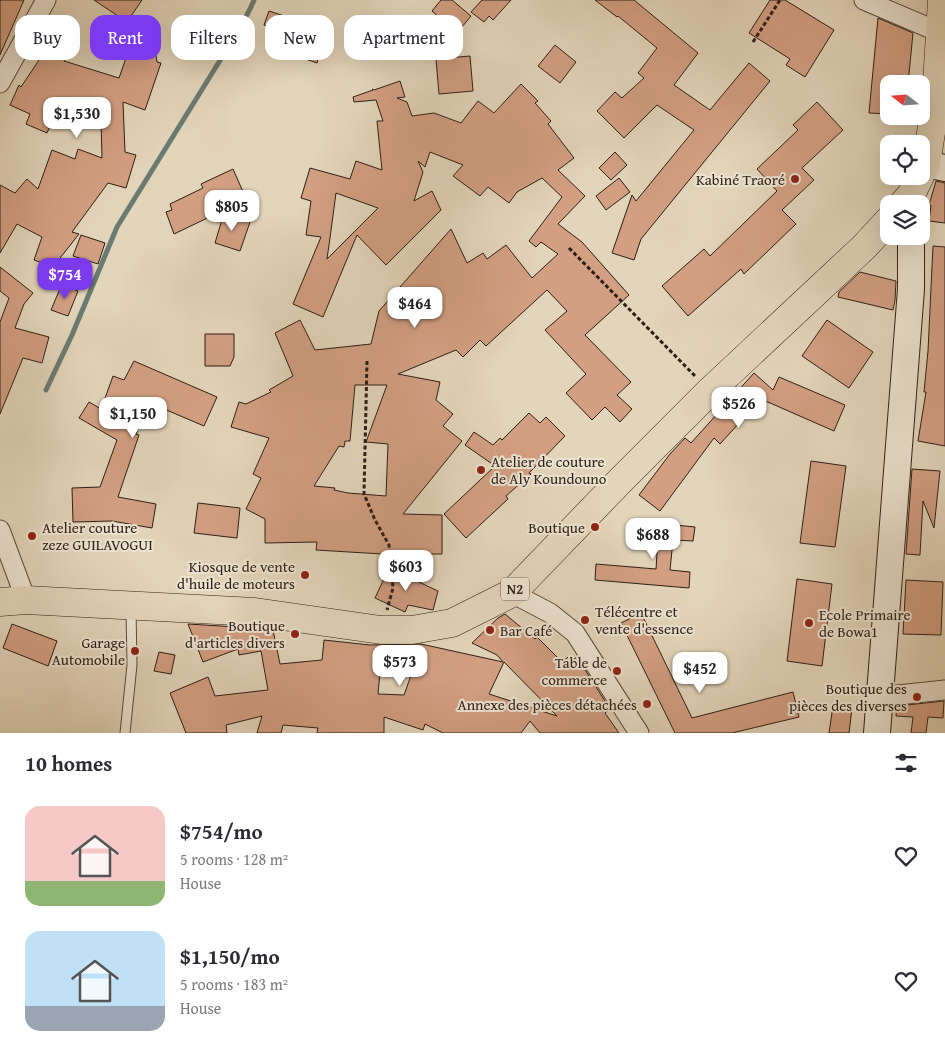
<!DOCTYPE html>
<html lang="en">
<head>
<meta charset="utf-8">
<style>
	body { margin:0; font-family:"Gentium Book Plus",serif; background:#f2f2f3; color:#2b2b33; height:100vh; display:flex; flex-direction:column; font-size:19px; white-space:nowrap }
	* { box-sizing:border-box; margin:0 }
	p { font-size:16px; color:#7c7c81 }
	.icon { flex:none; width:28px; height:28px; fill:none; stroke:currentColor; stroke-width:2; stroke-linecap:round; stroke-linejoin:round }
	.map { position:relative; height:733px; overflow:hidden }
	.drawer { display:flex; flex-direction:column; background:#fff; flex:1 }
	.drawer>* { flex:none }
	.guide { position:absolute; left:15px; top:15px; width:500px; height:45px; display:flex; gap:10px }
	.needle { width:32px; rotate:287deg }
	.tools { position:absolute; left:880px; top:75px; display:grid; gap:10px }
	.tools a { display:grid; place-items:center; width:50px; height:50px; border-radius:10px; background:#fff; box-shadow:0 5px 20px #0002; font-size:25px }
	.price { position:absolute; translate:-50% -42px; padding:0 11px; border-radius:10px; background:#fff; color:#222; font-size:16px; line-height:32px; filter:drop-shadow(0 1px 2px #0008) }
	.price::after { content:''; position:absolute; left:50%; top:30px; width:15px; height:11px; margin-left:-8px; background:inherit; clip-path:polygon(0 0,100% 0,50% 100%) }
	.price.active { background:#7c3aed; color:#fff }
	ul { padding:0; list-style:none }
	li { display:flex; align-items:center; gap:15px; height:125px; padding:0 25px }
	li span { display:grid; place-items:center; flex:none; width:140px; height:100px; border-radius:15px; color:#555 }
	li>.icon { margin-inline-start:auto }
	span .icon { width:60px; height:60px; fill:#fffc; stroke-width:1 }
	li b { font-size:21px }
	h2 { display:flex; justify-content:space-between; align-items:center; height:60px; padding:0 25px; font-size:21px }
	.tag { padding:0 18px; border-radius:15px; background:#fff; box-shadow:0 5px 20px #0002; font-size:18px; line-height:45px }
	.tag.active { background:#7c3aed; color:#fff }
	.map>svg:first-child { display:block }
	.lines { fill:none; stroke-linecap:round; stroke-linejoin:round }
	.stream { stroke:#6b7b72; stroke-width:5 }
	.building { fill:#d29f82; stroke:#2d1f16; fill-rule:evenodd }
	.lane-casing { stroke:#5a4c3f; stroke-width:11 }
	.street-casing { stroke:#5a4c3f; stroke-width:21 }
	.secondary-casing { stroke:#2d1f16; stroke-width:28 }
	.highway-casing { stroke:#2d1f16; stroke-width:29 }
	.path { stroke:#2d1f16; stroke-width:3; stroke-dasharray:4 2.5; stroke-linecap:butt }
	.lane { stroke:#ede4d2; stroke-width:9 }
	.street { stroke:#ede4d2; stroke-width:19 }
	.secondary { stroke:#ede4d2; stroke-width:26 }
	.highway { stroke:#e3d5ba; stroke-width:28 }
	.poi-dot { fill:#8f2418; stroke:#ede4d2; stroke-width:2 }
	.labels { text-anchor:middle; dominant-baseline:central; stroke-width:4; stroke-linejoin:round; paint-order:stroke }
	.shield { fill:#ede4d2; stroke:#675a4e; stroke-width:1 }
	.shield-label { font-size:14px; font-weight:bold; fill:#2d1f16 }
	.poi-label { font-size:15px; fill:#2d1f16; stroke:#ede4d2; text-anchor:end }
</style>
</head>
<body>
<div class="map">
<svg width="945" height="733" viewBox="0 0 945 733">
	<rect width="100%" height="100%" fill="#e3d5ba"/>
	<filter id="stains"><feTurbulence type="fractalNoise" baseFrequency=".004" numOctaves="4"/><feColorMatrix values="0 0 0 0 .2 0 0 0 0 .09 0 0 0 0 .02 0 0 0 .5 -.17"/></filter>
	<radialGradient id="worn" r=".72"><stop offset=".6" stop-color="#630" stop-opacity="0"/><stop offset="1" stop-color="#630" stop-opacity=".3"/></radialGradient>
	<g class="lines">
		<!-- stream -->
		<path class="stream" d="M 46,390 L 72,335 L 117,227 L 219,62 C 230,41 245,23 254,0"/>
	</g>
	<!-- building -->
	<g class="building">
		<polygon points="0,0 24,0 0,55"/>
		<polygon points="94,0 142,0 127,22"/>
		<polygon points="441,0 452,0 471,16 457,33 432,11"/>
		<polygon points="482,0 511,0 493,20 489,16 484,22 471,12"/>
		<polygon points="595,0 634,0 698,53 674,85 710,110 749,63 770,81 641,239 634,260 612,253 632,195 636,201 694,130 657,105 624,138 597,111 615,92 622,98 644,78 638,73 657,48 618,16 617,17"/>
		<polygon points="770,0 785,0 834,30 805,77 786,65 790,59 749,33"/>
		<polygon points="269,11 327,30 317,63 291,54 297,35 264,25"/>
		<polygon points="878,18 913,33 908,84 889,84 889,114 869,113"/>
		<polygon points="151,23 157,62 161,63 145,110 123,102 125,152 136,155 126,188 108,183 72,232 79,234 53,267 34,260 42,237 17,224 0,253 0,185 15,193 27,179 38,189 52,150 75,159 78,149 102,158 101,121 58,108 47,133 26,124 30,114 10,105 19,85 21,87 39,60 37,59 52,35 72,46 64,61 119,78 126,58 121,28"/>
		<polygon points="555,45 576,62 560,83 538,66"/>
		<polygon points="470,56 473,91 439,94 436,59"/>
		<path d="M 400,81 L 405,97 L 397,98 L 407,102 L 412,116 L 434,113 L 461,123 L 478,101 L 494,113 L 521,84 L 538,101 L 535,103 L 551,121 L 548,124 L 574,158 L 558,170 L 585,196 L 558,224 L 582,242 L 629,295 L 585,335 L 631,382 L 617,395 L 632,409 L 620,422 L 605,407 L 592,420 L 566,393 L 586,374 L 545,330 L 567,311 L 547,290 L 486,346 L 480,340 L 463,357 L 456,350 L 398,374 L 440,382 L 436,400 L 453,414 L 443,426 L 462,441 L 403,514 L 442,515 L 442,554 L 382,554 L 316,550 L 317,542 L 265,543 L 265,519 L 246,509 L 261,478 L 253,474 L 269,438 L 231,427 L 239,402 L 246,404 L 271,392 L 269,390 L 293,376 L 275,333 L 300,320 L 315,350 L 371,344 L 379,311 L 451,229 L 467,263 L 483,253 L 487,259 L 506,245 L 532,278 L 558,254 L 541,242 L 536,247 L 529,241 L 562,197 L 542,178 L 517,192 L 509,203 L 488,187 L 480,196 L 453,176 L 463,165 L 430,152 L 425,167 L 418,161 L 423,172 L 414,201 L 432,191 L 441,210 L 386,265 L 357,235 L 323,317 L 293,304 L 321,237 L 306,235 L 311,201 L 301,198 L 310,168 L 350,179 L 356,161 L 382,170 L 377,121 L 383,121 L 376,100 L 354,102 L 353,97 L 373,90 L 372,89 L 374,90 ZM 336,193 L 378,208 L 327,259 L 330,238 ZM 355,385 L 387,385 L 366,442 L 388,444 L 386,496 L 348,493 L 334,490 L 335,488 L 314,486 L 339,446 L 344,447 L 345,441 L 350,441 Z"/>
		<polygon points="817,102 843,130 802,168 814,180 782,210 796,224 744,274 741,269 688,316 662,286 704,249 710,256 777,191 757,169 798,130 793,125"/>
		<polygon points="615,152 627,165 611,180 599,168"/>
		<polygon points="233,169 244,194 210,209 220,212 174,234 166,212 172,210 170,204 203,188 201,184"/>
		<polygon points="619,178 630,192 606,210 596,196"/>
		<polygon points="936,181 945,183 945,223 929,221 931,205 929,205"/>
		<polygon points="224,213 250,222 240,251 215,243"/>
		<polygon points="81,235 105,243 98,264 73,256"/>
		<polygon points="933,246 945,247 945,446 918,441 926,392 924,392 928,351"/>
		<polygon points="0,267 33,293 24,304 15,328 49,337 42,363 23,358 0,414 0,322 9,298 0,291"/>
		<polygon points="860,272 896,281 895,300 893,310 838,297 839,292"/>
		<polygon points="62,284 78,291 68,316 51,310"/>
		<polygon points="827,320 873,352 849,388 802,356"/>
		<polygon points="205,334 234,334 234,357 230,366 205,366"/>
		<polygon points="134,361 217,397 204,426 150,403 136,434 139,435 118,497 156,504 152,528 112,521 73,522 72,488 100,487 117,440 79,418 89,402 101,409 113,376 124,380"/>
		<polygon points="754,373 773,390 779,377 845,405 834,431 761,399 720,444 714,438 660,511 639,495 670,454 685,438 691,443"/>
		<polygon points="529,413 540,423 546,417 565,436 529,473 531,474 506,496 508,499 466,538 444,514 495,466 465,445 474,432 493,445 500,438 502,440"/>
		<polygon points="811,461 846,466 835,547 800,543"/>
		<polygon points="912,469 940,471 934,528 923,501 920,555 906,554"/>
		<polygon points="198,503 240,508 237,538 194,533"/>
		<polygon points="644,522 695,527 693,541 673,540 670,570 690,572 689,588 595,580 596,564 656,569 658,538 643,537"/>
		<polygon points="389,568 438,591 433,610 408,605 405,612 375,598"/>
		<polygon points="797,579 832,584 822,666 787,661"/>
		<polygon points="906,580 943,582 941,635 903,634"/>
		<polygon points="641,613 692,718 793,692 799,717 732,733 675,733 621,623"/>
		<path d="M 505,614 L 535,639 L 537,637 L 562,662 L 568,657 L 571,661 L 577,657 L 610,709 L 605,713 L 619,733 L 540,733 L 530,721 L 521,733 L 443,733 L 425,724 L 423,730 L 384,717 L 384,733 L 317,733 L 318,728 L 283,725 L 281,733 L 257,733 L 262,716 L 226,725 L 227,733 L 186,733 L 170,693 L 208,677 L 215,696 L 268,690 L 261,651 L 239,655 L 238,649 L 203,662 L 188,624 L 253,628 L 273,630 L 280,664 L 322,660 L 324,640 L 370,645 L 421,644 L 503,662 L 497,655 L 472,643 L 498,618 ZM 381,662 L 415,664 L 404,695 L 378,694 ZM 504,662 L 557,716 L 489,694 Z"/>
		<polygon points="12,624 57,641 48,666 3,648"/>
		<polygon points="159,652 175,655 171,674 154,671"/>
		<polygon points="944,701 943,718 928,717 926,733 911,733 913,717 896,716 897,706"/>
		<polygon points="833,706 852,708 849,733 829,733"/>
	</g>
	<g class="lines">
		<!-- lane casing -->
		<g class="lane-casing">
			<polyline id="lane" points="125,733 132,665 131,609"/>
		</g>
		<!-- street casing -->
		<g class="street-casing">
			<g id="street">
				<polyline points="864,0 939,32"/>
				<polyline points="0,83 46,0"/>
				<polyline points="0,530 26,600"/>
				<polyline points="512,593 550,613 575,633 639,733"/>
				<polyline points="879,697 945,690"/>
			</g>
		</g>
		<!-- secondary casing -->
		<g class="secondary-casing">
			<g id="secondary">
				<polyline points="926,164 945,168"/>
				<polyline points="877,733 911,289 911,236"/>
			</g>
		</g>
		<!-- highway casing -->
		<g class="highway-casing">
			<g id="highway">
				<polyline points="921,173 926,164 936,101 942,0"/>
				<polyline points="903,204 911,195 920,176"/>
				<polyline points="0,602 26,600 255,612 381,630 412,630 452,623 512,593 619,482 710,391 864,247 889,220"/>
			</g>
		</g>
		<!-- path -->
		<g class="path">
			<polyline points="753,42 780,0"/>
			<polyline points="569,248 695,376"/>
			<polyline points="367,361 364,494 375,520 389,545 393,588 387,610"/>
		</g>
		<!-- lane -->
		<use href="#lane" class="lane"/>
		<!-- street -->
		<use href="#street" class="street"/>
		<!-- secondary -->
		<use href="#secondary" class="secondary"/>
		<!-- highway -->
		<use href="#highway" class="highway"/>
	</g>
	<!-- markers -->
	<g class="poi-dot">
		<circle cx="795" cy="179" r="5"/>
		<circle cx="481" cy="470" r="5"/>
		<circle cx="595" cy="527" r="5"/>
		<circle cx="32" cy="536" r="5"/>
		<circle cx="305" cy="575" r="5"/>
		<circle cx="585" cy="620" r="5"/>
		<circle cx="809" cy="623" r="5"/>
		<circle cx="490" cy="630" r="5"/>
		<circle cx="295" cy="634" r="5"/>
		<circle cx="135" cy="651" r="5"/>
		<circle cx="617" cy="671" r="5"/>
		<circle cx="917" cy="697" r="5"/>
		<circle cx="647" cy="704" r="5"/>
	</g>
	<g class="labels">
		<!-- shield labels -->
		<rect class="shield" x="501" y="577.5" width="28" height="23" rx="4"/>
		<g class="shield-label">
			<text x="515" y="589">N2</text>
		</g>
		<!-- poi labels -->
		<g class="poi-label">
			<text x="785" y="179">Kabiné Traoré</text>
			<text x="491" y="461" text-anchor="start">Atelier de couture<tspan x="491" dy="17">de Aly Koundouno</tspan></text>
			<text x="42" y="527" text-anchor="start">Atelier couture<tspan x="42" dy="17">zeze GUILAVOGUI</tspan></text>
			<text x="585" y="527">Boutique</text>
			<text x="295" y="566">Kiosque de vente<tspan x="295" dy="17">d'huile de moteurs</tspan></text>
			<text x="595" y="611" text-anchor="start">Télécentre et<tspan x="595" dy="17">vente d'essence</tspan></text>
			<text x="819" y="614" text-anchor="start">Ecole Primaire<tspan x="819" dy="17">de Bowa1</tspan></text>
			<text x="285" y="625">Boutique<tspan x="285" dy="17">d'articles divers</tspan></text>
			<text x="500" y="630" text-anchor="start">Bar Café</text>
			<text x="125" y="642">Garage<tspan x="125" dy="17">Automobile</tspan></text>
			<text x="607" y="662">Table de<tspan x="607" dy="17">commerce</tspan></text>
			<text x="907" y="688">Boutique des<tspan x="907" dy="17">pièces des diverses</tspan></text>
			<text x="637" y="704">Annexe des pièces détachées</text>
		</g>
	</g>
	<rect width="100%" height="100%" filter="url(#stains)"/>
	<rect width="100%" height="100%" fill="url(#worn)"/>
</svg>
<div class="tools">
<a><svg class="needle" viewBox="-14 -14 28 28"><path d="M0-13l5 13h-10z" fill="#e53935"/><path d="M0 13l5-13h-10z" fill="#7c7c81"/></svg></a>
<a><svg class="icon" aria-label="locate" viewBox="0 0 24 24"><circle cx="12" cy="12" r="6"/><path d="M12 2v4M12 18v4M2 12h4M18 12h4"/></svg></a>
<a><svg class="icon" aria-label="layers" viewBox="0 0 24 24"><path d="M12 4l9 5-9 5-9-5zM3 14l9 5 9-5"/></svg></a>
</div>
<b class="price" style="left:77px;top:139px">$1,530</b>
<b class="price" style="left:232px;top:232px">$805</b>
<b class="price active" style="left:65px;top:300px">$754</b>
<b class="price" style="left:415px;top:329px">$464</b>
<b class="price" style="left:739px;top:429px">$526</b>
<b class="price" style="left:133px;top:439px">$1,150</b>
<b class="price" style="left:653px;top:560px">$688</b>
<b class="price" style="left:406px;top:592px">$603</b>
<b class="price" style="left:400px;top:687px">$573</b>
<b class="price" style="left:700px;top:694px">$452</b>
<div class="guide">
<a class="tag">Buy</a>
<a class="tag active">Rent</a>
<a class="tag">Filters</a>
<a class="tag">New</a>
<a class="tag">Apartment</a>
</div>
</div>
<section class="drawer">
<h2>10 homes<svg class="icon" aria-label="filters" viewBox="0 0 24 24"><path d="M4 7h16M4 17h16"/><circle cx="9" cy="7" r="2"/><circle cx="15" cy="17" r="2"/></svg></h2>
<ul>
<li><span style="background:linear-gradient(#f6c9c9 75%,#8fb573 0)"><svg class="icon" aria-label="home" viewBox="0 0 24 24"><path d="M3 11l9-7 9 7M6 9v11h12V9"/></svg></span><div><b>$754/mo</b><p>5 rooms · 128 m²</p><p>House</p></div><svg class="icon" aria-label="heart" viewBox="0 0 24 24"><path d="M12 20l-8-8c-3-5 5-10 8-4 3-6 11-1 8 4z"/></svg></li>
<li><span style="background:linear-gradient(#bfe0f5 75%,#9aa5b1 0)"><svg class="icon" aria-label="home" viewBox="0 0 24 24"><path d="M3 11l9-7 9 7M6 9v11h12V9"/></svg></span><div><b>$1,150/mo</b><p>5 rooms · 183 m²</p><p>House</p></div><svg class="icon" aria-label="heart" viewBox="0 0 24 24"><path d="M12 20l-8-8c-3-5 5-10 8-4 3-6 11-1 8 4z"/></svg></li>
</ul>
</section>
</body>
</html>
